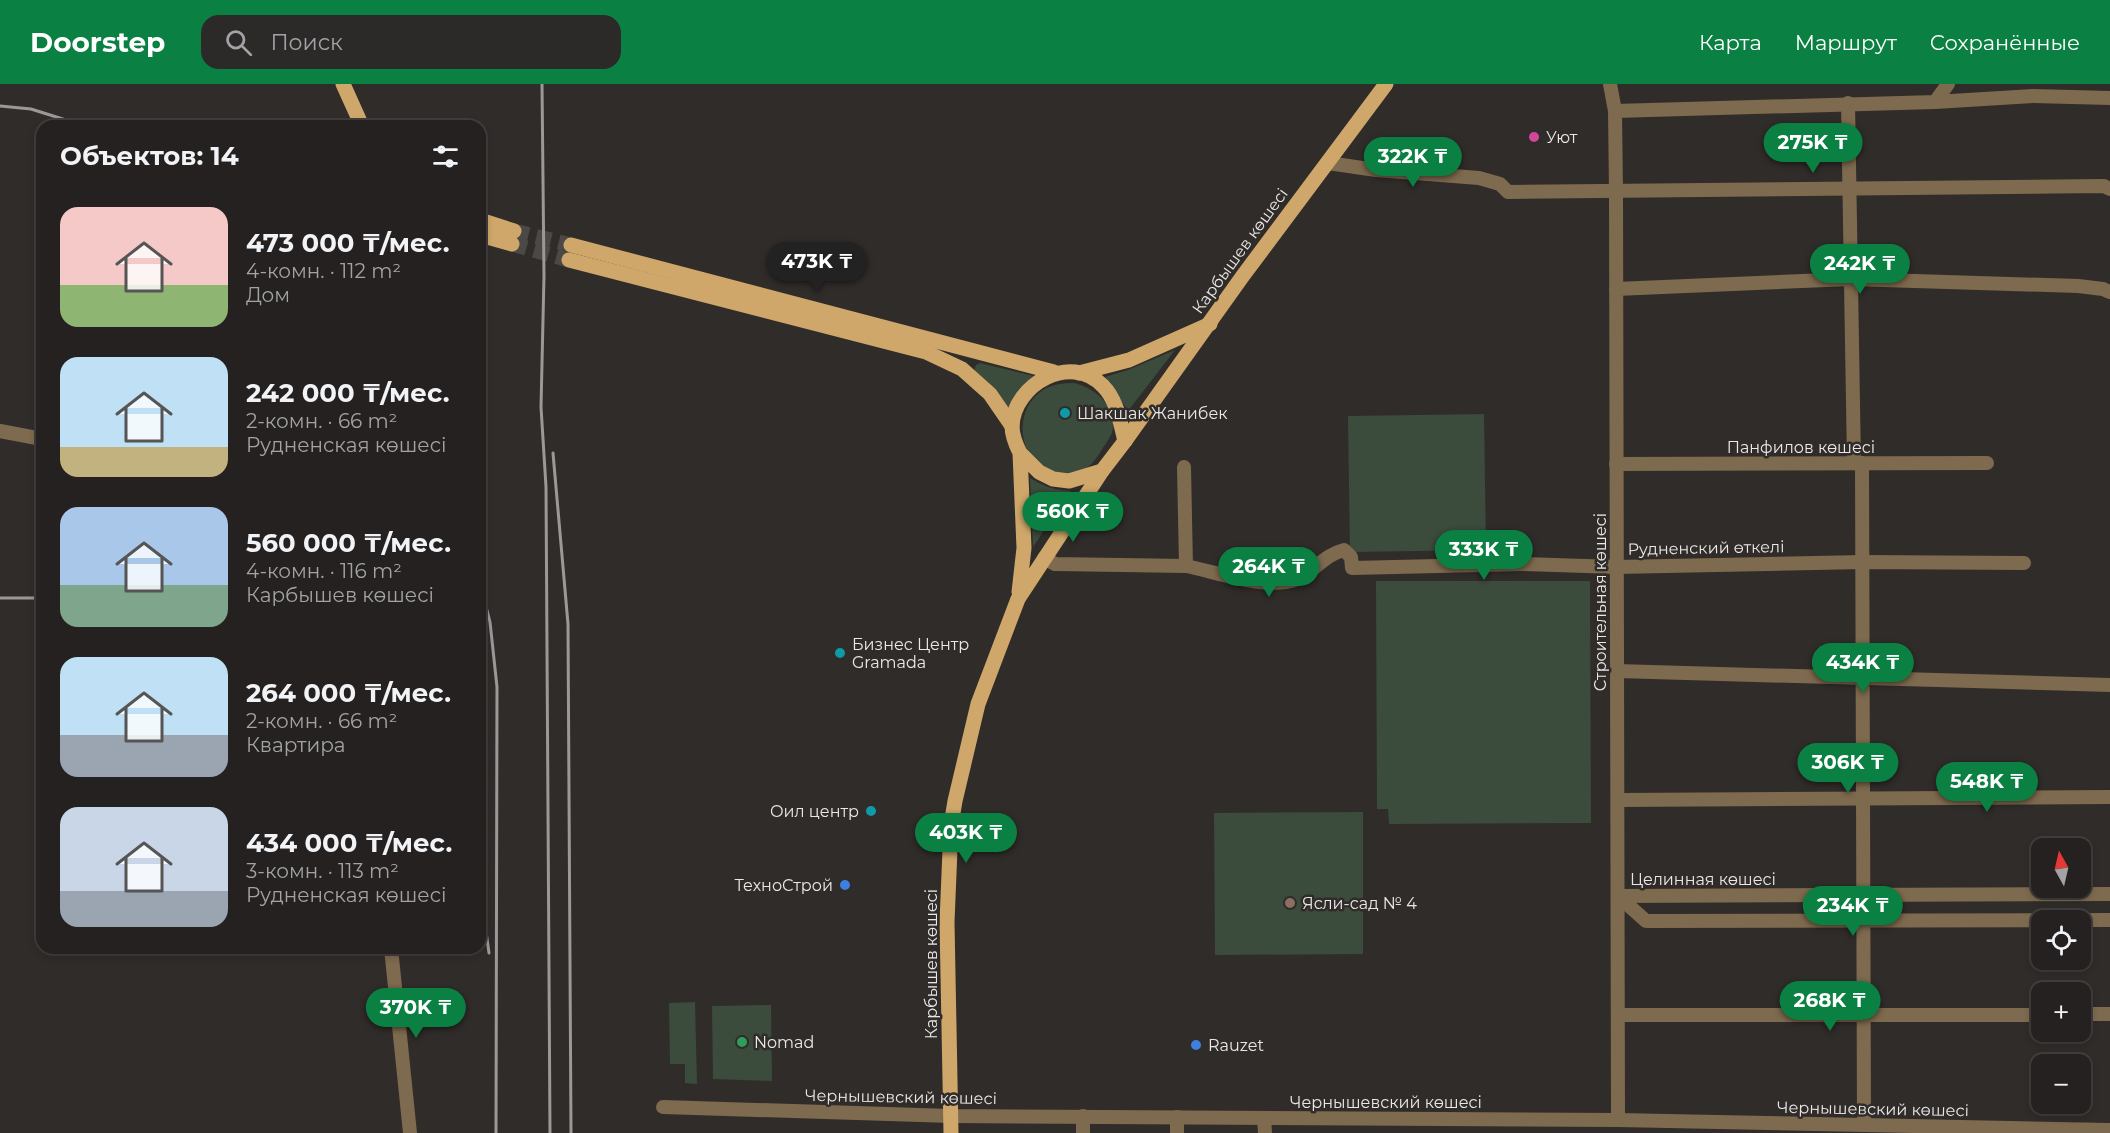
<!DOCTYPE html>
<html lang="ru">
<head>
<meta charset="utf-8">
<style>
	body { margin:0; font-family:Montserrat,sans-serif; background:#2c2929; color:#f1f3f6; height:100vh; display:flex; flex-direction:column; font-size:22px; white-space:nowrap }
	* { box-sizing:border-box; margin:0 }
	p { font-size:20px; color:#a3a3a5 }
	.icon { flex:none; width:33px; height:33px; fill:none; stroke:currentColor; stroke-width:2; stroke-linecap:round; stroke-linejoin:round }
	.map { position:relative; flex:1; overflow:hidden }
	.panel { position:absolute; left:36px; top:36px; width:450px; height:834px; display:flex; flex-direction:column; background:#242120; border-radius:18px; box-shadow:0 3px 9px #0003,0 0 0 2px #413e3e }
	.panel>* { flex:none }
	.needle { width:39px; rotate:352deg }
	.fabs { position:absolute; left:2031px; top:754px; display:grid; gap:12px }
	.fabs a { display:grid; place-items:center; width:60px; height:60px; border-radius:12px; background:#242120; box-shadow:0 3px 9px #0003,0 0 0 2px #413e3e; font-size:30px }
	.price { position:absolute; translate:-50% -51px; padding:0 14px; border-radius:21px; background:#0b8043; color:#fff; font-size:20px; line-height:39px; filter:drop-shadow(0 2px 3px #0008) }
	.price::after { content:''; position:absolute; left:50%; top:36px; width:18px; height:14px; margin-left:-9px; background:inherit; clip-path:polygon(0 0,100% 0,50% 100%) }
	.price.active { background:#222; color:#fff }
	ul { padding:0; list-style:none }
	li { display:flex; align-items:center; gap:18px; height:150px; padding:0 24px }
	li span { display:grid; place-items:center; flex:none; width:168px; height:120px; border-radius:18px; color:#555 }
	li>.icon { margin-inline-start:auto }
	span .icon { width:72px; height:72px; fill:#fffc; stroke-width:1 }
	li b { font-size:26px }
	h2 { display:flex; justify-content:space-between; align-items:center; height:72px; padding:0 24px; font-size:26px }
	header { display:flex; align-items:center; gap:36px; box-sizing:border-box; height:84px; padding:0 30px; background:#0b8043; color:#fff }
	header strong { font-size:28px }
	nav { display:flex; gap:33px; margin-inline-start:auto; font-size:21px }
	.search { width:420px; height:54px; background:#2c2929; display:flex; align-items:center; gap:15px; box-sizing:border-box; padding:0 21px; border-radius:18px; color:#a3a3a5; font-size:22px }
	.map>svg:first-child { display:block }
	.green { fill:#3b4b3c }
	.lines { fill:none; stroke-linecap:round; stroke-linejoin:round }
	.major-tunnel { stroke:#4c4846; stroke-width:15; stroke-dasharray:15 8; stroke-linecap:butt }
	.minor { stroke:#7e6a4e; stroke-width:14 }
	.major { stroke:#cfa76a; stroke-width:15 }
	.rail { stroke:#9b9896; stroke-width:3 }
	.hotel-dot { fill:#d1479c; stroke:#302c2a; stroke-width:2 }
	.culture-dot { fill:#0f9aa8; stroke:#302c2a; stroke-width:2 }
	.shop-dot { fill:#3f7fe0; stroke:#302c2a; stroke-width:2 }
	.education-dot { fill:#8d6e63; stroke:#302c2a; stroke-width:2 }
	.leisure-dot { fill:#2e9e5b; stroke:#302c2a; stroke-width:2 }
	.labels { text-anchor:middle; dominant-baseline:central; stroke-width:5; stroke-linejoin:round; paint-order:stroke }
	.poi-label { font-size:16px; fill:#eae7e6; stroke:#302c2a; text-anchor:start }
	.street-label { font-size:16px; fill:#eae7e6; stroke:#302c2a }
</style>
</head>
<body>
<header>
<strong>Doorstep</strong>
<div class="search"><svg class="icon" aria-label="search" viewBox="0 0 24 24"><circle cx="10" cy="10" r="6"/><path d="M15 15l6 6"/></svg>Поиск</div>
<nav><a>Карта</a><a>Маршрут</a><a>Сохранённые</a></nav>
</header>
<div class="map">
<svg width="2110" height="1049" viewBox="0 0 2110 1049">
	<rect width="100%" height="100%" fill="#302c2a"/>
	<!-- green -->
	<g class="green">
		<polygon points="1175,266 1128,327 1105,293 1128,286"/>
		<polygon points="980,279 1034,292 1018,308 1008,325 973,289 976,281"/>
		<path d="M 1074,299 C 1094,304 1114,319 1113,343 C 1113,351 1105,360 1101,367 C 1097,374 1090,383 1082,387 C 1073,392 1061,391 1051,387 C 1043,384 1034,379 1030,371 C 1017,350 1021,320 1043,306 C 1053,300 1063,299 1074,299 Z"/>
		<polygon points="1484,330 1486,466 1350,468 1348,332"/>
		<path d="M 1030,394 C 1043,402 1054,406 1070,407 L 1033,463 Z"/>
		<polygon points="1376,497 1590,497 1591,739 1389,740 1388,725 1377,725"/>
		<polygon points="1363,728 1363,870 1215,871 1214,729"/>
		<polygon points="695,918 697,1000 685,999 685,980 670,980 669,919"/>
		<polygon points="771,921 772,997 713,995 712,922"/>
	</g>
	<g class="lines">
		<!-- major-tunnel -->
		<g class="major-tunnel">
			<polyline points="514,147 571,161"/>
			<polyline points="512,160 569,176"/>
		</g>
		<!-- minor -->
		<g class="minor">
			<polyline points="1610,0 1615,27 1616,108 1618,1036"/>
			<polyline points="1935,18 1948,0"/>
			<polyline points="1848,19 1854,379"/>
			<polyline points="1615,27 1935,18 2033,12 2110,14"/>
			<polyline points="1328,79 1376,86 1479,94 1500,100 1508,108 2104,102 2110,105"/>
			<polyline points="1616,205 1851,195 2078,202 2103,205 2110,208"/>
			<polyline points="0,347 42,355"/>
			<polyline points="1862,379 1864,1041"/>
			<polyline points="1616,380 1987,379"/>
			<polyline points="1044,474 1055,480 1186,482 1184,383"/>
			<path d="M 1186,482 C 1216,488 1268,507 1297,495 C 1315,487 1324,471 1344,466 L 1351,473 L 1352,484 L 1524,480 L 1616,483 L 1863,478 L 2024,479"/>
			<polyline points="1617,587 2110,601"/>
			<polyline points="1618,716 2110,713"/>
			<polyline points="1618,812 1646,837 2110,836"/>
			<polyline points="1618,812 2110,810"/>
			<polyline points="391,864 410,1049"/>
			<polyline points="2080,930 2110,930"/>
			<polyline points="1618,931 2042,931"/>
			<polyline points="663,1023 951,1032 1618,1036 2110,1046"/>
			<polyline points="1083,1032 1083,1049"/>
			<polyline points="1177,1033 1177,1049"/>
			<polyline points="1264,1034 1265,1049"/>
		</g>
		<!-- major -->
		<g class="major">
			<polyline points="343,0 362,42"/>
			<polyline points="480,136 514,147"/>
			<polyline points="480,151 512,160"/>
			<polyline points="571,161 1054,288"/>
			<polyline points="569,176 926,268 962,285 990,310 1012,342"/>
			<polyline points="1079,289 1129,276 1210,240"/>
			<polyline points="1125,357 1242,193 1386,0"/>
			<path d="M 1019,508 L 1024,464 L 1020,369 C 1016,361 1012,351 1012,342 C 1014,300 1071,268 1103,302 C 1117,316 1120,338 1125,357 L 1102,387 L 1069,397 L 1053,395 L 1039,388 L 1020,369"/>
			<polyline points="951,1049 947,838 951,741 955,717 978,620 1018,515 1102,387"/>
		</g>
		<!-- rail -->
		<g class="rail">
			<polyline points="542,0 544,192 541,323 546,403 550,1049"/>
			<polyline points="0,22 31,25 85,42"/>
			<polyline points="553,369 568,540 571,1049"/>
			<polyline points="480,499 490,538 497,603 496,1049"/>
			<polyline points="0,514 42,514"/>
			<polyline points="480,804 489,869"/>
		</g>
	</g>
	<!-- markers -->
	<circle class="hotel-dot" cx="1534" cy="53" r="6"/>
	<g class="culture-dot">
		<circle cx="1065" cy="329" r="6"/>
		<circle cx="840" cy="569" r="6"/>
		<circle cx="871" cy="727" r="6"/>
	</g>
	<g class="shop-dot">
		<circle cx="845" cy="801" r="6"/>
		<circle cx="1196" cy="961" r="6"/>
	</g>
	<circle class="education-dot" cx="1290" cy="819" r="6"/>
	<circle class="leisure-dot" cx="742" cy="958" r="6"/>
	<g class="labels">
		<!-- poi labels -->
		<g class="poi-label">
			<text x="1546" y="53">Уют</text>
			<text x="1077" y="329">Шакшак Жанибек</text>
			<text x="852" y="560">Бизнес Центр<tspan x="852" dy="18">Gramada</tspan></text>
			<text x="859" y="727" text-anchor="end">Оил центр</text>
			<text x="833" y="801" text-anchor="end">ТехноСтрой</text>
			<text x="1302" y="819">Ясли-сад № 4</text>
			<text x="754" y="958">Nomad</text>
			<text x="1208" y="961">Rauzet</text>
		</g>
		<!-- street labels -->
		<g class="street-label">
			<text transform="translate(1240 167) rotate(-54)">Карбышев көшесі</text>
			<text x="1801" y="363">Панфилов көшесі</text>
			<text transform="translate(1706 464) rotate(-1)">Рудненский өткелі</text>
			<text transform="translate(1600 518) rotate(-90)">Строительная көшесі</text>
			<text x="1703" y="795">Целинная көшесі</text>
			<text transform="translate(931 880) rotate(-90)">Карбышев көшесі</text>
			<text transform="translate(901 1013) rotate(1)">Чернышевский көшесі</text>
			<text x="1386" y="1018">Чернышевский көшесі</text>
			<text transform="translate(1873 1025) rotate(1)">Чернышевский көшесі</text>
		</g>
	</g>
</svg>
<div class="fabs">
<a><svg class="needle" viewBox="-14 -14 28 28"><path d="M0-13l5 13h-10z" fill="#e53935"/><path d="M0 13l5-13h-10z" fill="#a3a3a5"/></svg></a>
<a><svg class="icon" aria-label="locate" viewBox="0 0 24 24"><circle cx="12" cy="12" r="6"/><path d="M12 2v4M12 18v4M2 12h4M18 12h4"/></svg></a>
<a>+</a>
<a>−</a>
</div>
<b class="price" style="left:1813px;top:90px">275K ₸</b>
<b class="price" style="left:1413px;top:104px">322K ₸</b>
<b class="price active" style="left:817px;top:209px">473K ₸</b>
<b class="price" style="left:1860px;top:211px">242K ₸</b>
<b class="price" style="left:1073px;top:459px">560K ₸</b>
<b class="price" style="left:1484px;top:497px">333K ₸</b>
<b class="price" style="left:1269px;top:514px">264K ₸</b>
<b class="price" style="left:1863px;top:610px">434K ₸</b>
<b class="price" style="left:1848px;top:710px">306K ₸</b>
<b class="price" style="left:1987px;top:729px">548K ₸</b>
<b class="price" style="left:966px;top:780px">403K ₸</b>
<b class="price" style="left:1853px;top:853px">234K ₸</b>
<b class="price" style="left:1830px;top:948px">268K ₸</b>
<b class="price" style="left:416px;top:955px">370K ₸</b>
<section class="panel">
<h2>Объектов: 14<svg class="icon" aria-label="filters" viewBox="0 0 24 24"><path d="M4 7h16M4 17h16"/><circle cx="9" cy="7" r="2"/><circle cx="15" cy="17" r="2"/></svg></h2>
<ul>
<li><span style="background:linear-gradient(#f6c9c9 65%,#8fb573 0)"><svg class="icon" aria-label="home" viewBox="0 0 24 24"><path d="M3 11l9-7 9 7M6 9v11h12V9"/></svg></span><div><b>473 000 ₸/мес.</b><p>4-комн. · 112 m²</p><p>Дом</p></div></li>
<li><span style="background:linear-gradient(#bfe0f5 75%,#c2b280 0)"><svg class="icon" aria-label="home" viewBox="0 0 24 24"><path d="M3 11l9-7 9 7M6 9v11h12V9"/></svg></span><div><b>242 000 ₸/мес.</b><p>2-комн. · 66 m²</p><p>Рудненская көшесі</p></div></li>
<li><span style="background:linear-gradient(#a9c7e8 65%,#7fa58c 0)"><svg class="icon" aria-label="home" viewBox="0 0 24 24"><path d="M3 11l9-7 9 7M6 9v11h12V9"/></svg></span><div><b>560 000 ₸/мес.</b><p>4-комн. · 116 m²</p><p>Карбышев көшесі</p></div></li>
<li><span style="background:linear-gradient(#bfe0f5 65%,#9aa5b1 0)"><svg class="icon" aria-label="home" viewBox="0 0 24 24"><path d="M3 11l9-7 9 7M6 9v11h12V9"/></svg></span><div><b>264 000 ₸/мес.</b><p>2-комн. · 66 m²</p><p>Квартира</p></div></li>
<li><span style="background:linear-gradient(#c9d6e8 70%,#9aa5b1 0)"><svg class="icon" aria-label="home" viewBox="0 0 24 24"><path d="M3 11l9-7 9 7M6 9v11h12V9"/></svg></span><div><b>434 000 ₸/мес.</b><p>3-комн. · 113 m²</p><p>Рудненская көшесі</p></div></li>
</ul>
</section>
</div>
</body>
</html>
